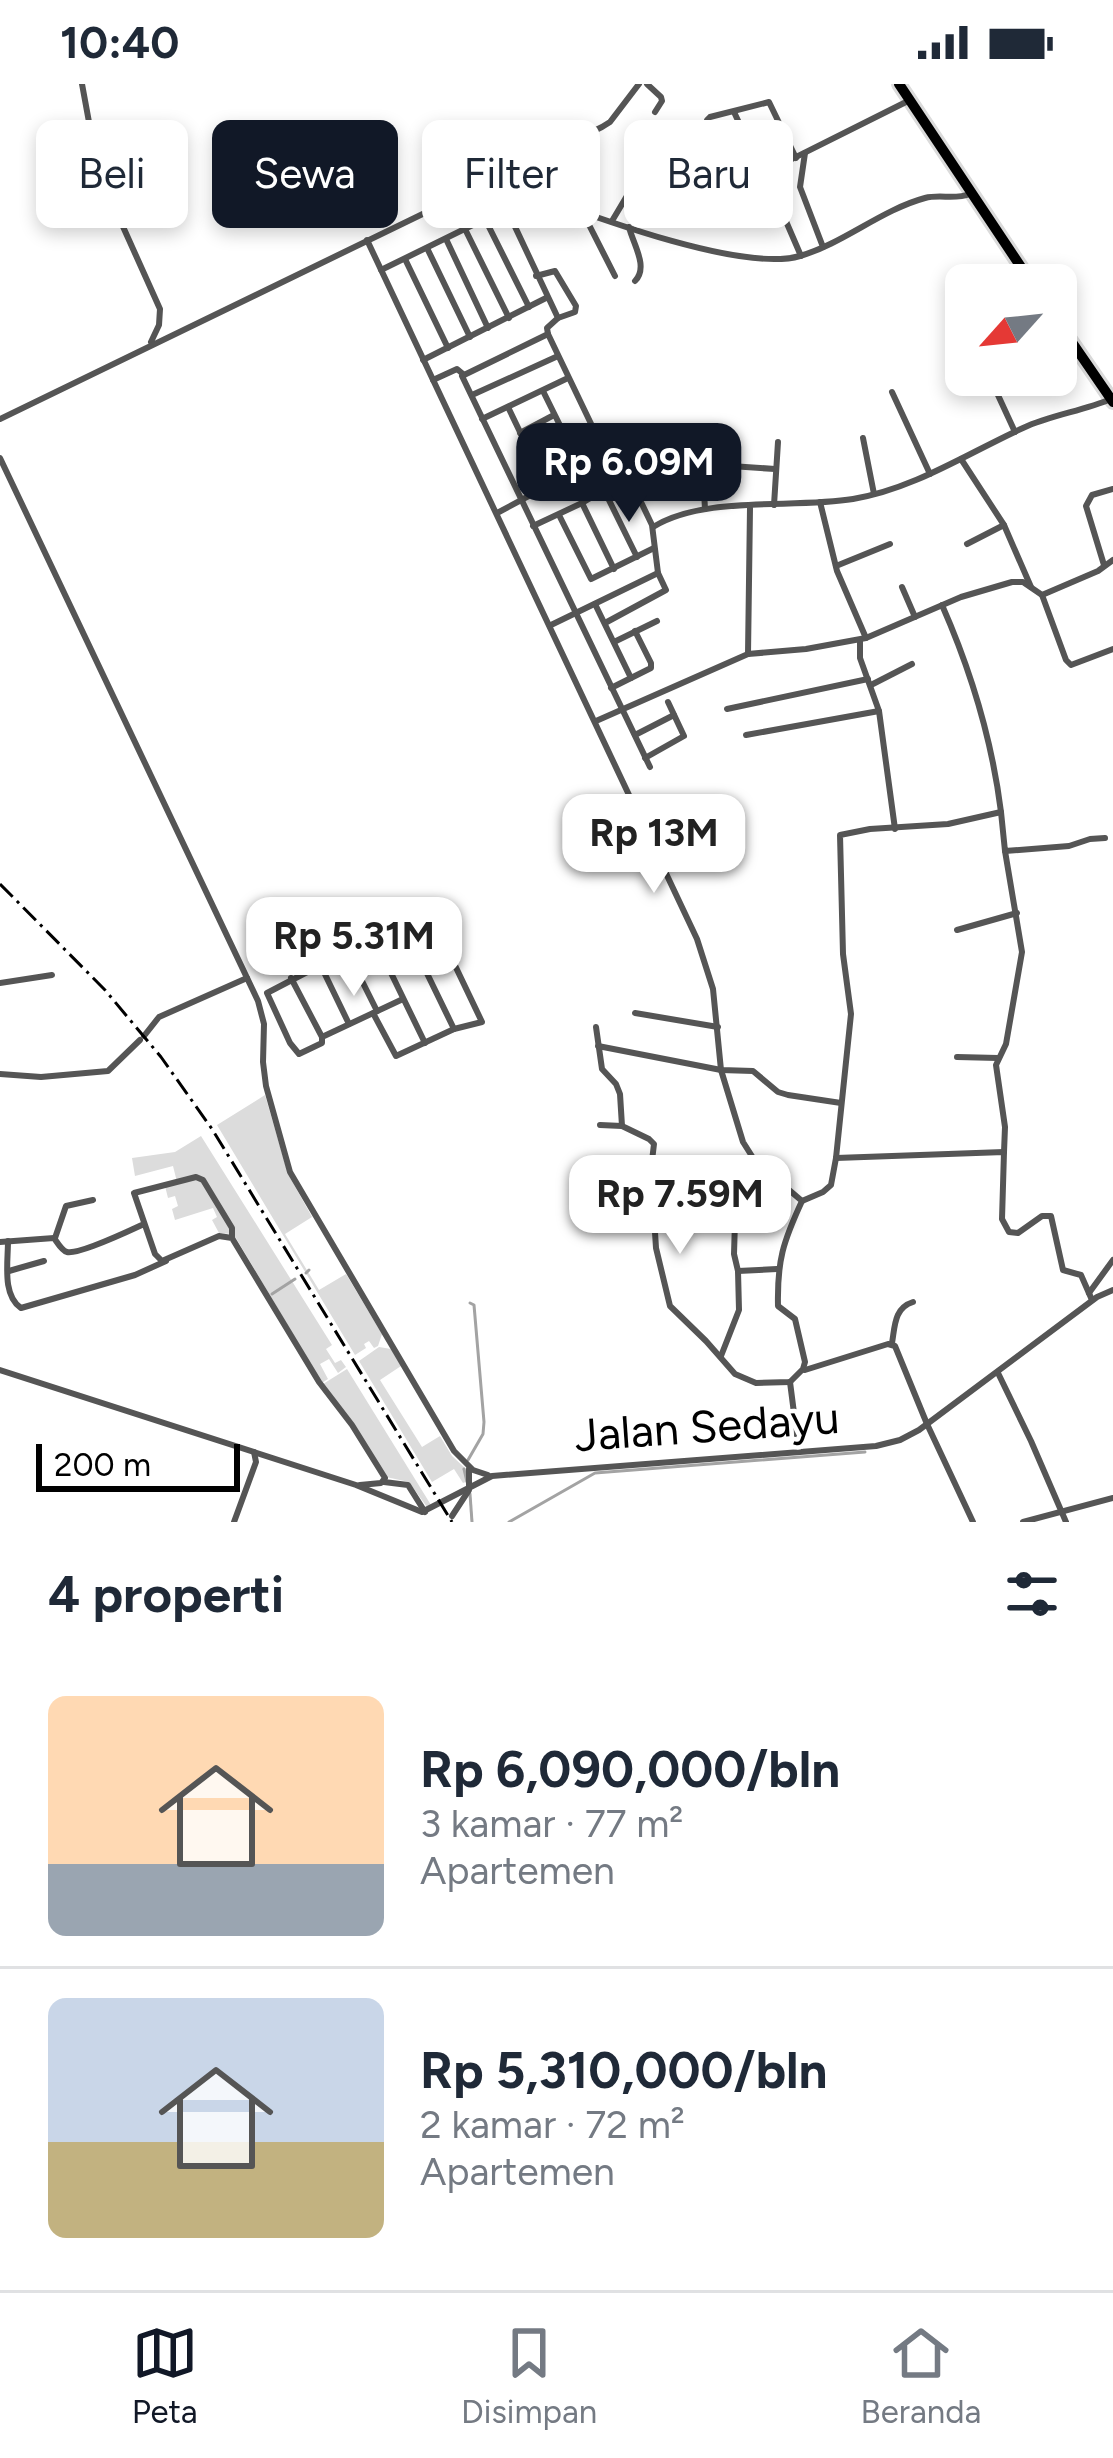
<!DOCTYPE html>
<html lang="id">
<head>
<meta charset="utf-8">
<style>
	body { margin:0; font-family:Figtree,sans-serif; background:#f6f6f7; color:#1f2937; height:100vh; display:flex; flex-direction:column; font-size:45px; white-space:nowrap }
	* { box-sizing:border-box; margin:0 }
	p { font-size:39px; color:#747a83 }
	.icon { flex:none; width:66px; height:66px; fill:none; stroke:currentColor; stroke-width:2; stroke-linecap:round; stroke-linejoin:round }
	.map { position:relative; height:1438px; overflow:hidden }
	.drawer { display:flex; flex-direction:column; background:#fff; flex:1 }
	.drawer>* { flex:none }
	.banner { position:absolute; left:36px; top:36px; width:1041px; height:108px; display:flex; gap:24px }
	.needle { width:78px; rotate:243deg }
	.tools { position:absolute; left:945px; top:180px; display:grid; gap:24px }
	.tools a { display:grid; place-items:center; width:132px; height:132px; border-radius:18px; background:#fff; box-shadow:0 6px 18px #0003; font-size:60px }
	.scale { position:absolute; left:36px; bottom:30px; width:204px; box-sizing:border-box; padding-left:12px; border:6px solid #000; border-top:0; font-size:33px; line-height:42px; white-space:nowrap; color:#000; -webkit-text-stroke:9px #fff; paint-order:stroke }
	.price { position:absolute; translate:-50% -102px; padding:0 27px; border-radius:24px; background:#fff; color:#222; font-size:39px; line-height:78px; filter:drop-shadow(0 3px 6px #0008) }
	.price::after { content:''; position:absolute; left:50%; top:72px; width:36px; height:27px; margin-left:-18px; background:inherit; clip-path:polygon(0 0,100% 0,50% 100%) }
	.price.current { background:#111827; color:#fff }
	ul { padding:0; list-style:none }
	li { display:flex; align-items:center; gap:36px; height:300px; padding:0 48px }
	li+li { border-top:3px solid #e0e1e3 }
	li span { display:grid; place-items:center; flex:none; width:336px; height:240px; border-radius:18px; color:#555 }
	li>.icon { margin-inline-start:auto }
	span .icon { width:144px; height:144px; fill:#fffc; stroke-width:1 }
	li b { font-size:51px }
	h2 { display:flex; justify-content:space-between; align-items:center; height:144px; padding:0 48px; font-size:51px }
	.pill { padding:0 42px; border-radius:18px; background:#fff; box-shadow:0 6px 18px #0003; font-size:42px; line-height:108px }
	.pill.current { background:#111827; color:#fff }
	.status { display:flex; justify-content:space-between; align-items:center; height:84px; padding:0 60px; background:#fff; direction:ltr }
	.status svg { height:33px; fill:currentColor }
	.menu { display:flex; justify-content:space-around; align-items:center; height:168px; border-top:3px solid #e0e1e3; background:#fff; font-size:33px; color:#747a83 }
	.menu a { display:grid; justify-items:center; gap:6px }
	.menu .current { color:#111827 }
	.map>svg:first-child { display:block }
	.green { fill:#dcdcdc }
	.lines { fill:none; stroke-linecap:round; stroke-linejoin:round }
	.stream { stroke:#a3a3a3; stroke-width:3 }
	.highway-casing { stroke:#dbdbdb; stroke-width:16 }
	.minor { stroke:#555; stroke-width:6 }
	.highway { stroke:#000; stroke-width:10 }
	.rail { stroke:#000; stroke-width:3; stroke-dasharray:18 6 3 6; stroke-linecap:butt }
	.labels { text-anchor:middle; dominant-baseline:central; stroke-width:9; stroke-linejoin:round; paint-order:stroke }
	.street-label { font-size:45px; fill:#000; stroke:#fff }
</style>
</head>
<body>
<div class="status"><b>10:40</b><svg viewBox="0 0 49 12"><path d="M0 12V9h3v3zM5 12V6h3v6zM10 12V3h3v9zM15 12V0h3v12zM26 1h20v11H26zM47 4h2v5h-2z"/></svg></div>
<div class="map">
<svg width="1113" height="1438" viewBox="0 0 1113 1438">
	<rect width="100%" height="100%" fill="#fff"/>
	<!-- green -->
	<g class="green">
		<polygon points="265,1011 288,1090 312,1133 285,1150 319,1206 346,1190 382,1250 378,1262 374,1264 369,1257 364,1260 366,1264 355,1271 217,1041"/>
		<polygon points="201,1052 332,1261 326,1265 335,1279 341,1276 346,1283 338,1289 329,1275 320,1280 328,1295 322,1299 236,1154 231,1150 219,1149 212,1136 217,1133 213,1124 175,1136 172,1125 178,1122 175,1112 168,1114 165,1102 177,1098 173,1082 135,1092 132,1074 175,1068"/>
		<polygon points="379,1263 391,1265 401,1282 380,1296 422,1363 440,1352 452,1372 466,1385 468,1397 463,1399 454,1385 432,1398 359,1277"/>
		<polygon points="347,1285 431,1421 427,1423 409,1398 386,1393 323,1300"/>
	</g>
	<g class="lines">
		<!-- stream -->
		<g class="stream">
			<polyline points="306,1189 309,1186"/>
			<polyline points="272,1210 295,1195"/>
			<polyline points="468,1376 483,1350 484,1338 474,1221 470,1219"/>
			<polyline points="464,1385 467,1398"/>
			<polyline points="470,1410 472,1438"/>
			<polyline points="509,1438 595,1389 865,1368"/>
		</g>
		<!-- highway casing -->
		<g class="highway-casing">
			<g id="highway">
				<polyline points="899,0 1033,201"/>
				<polyline points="1056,235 1113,318"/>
			</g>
		</g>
		<!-- minor -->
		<g class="minor">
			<polyline points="82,0 98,87 160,225 159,241 151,258"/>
			<polyline points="647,0 661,13 662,17 655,28"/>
			<polyline points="734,28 763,90"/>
			<polyline points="805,69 800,103 823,163"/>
			<polyline points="662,81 713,119 746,98 910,16"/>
			<polyline points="677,93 722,71"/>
			<polyline points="493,96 558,234 547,244 548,250 462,292 650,683"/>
			<path d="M 495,100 L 507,101 C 571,124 738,190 800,172 C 844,159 881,126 925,114 C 940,110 955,116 970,110"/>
			<polyline points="736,102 708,41 707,36 710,33 769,18 796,74"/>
			<polyline points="582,127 615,192"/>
			<polyline points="782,128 801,172"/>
			<polyline points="485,135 506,125"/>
			<polyline points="612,137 634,100"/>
			<path d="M 629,143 C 633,160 649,183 635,197"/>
			<polyline points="465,145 509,234"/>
			<polyline points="446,155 488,244"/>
			<path d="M 367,156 L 697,855 L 713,905 L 721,986 L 743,1058 L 755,1077 L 802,1117 C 783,1158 777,1177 778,1222 L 795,1235 L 805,1278 L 803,1285 L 790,1298 L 756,1299 L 735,1290 L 706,1257 L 670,1222 L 656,1164 L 651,1085 L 654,1060 L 649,1055 L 622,1042 L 620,1010 L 616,1000 L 602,985 L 596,943"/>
			<polyline points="427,164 470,253"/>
			<polyline points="405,175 448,264"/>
			<polyline points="381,186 485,135 529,223"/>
			<polyline points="536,192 555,187 576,222 575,228 558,234"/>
			<polyline points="548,250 606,371"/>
			<polyline points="423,276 546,214"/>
			<polyline points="433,296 457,285 463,290"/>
			<polyline points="543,307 581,384"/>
			<polyline points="892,308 930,390"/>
			<polyline points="997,309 1015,348"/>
			<polyline points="472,311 558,272"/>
			<polyline points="508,323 547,404"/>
			<polyline points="0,335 602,43 610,38 639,0"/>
			<polyline points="482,335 568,294"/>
			<polyline points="520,349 554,331"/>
			<polyline points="863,354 874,410"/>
			<polyline points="0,374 258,917 264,940 263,978 266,1002 290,1088 454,1367 473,1386 488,1391"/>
			<polyline points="533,374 567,357"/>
			<polyline points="961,375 1004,441 1031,503"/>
			<polyline points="705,384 716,381 775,385"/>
			<polyline points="644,386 678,358 691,387 703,390 705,425"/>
			<polyline points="604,406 637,473"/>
			<polyline points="820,418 837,487 866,554"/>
			<polyline points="582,419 614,485"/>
			<polyline points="774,421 778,358"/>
			<polyline points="497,429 581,384 618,370 652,441 658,489 666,506 605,539"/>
			<polyline points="559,431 591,495 654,464"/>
			<polyline points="533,442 582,419 629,391"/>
			<path d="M 653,443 C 705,411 792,425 853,415 C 914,405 968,369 1023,344 C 1051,331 1083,327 1111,315"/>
			<polyline points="967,460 1004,441"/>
			<polyline points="1104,481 1086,422 1092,411 1113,405"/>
			<polyline points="836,482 890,460"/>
			<polyline points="902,503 915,533"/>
			<polyline points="1042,511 1098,487 1113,476"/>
			<polyline points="595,520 631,594"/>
			<path d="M 942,521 C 971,587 992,656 1001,728"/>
			<polyline points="551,541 658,489"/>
			<polyline points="860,556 860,574 879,627 895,745"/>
			<polyline points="614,558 657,537"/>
			<polyline points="748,570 750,424"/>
			<polyline points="871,601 912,580"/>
			<polyline points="611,604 651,584 651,579 635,547"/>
			<polyline points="727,625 868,595"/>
			<polyline points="596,637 748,570 806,565 866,554 961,513 1012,498 1023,498 1042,511 1066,576 1071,581 1113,565"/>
			<polyline points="635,651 674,631"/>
			<polyline points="746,651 879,627"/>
			<polyline points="645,674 684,652 668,618"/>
			<polyline points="403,840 454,945"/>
			<polyline points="957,846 1017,829"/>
			<polyline points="374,854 425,959"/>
			<polyline points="347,867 377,927"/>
			<polyline points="320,880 349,940"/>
			<polyline points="291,894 322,953"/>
			<polyline points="0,899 52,891"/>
			<polyline points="373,929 396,972 454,945 482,938 429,827 424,827 267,909 290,959 299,970 322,959 322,953 403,915"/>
			<polyline points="635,929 718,943"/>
			<polyline points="144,952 159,933 247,894"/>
			<polyline points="598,962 721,986 753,987 778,1008 788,1011 841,1019"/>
			<polyline points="957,973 998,974"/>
			<polyline points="0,990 41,993 108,987 140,956"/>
			<polyline points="600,1041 622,1042"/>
			<polyline points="1004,1068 1005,1043 996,981 1006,960 1022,868 1005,767"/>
			<polyline points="836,1074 1004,1068 1002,1135 1009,1148 1018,1149 1042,1132 1051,1132 1063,1186 1081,1191 1092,1216"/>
			<polyline points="802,1117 823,1108 831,1101 836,1074 851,930 843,870 840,751 870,745 948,740 1001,728 1005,767 1069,762 1090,755 1105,754"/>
			<polyline points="55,1154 66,1122 93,1116"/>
			<polyline points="232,1154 219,1152 162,1177 155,1170 134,1109 196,1093 203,1096 232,1144 232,1154 319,1298 352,1341 385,1394 381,1399 360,1401"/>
			<path d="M 8,1157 C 8,1179 2,1211 21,1224 L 135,1191 L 166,1177"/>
			<path d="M 0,1158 L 54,1154 C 57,1158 62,1167 67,1168 C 79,1171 131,1146 144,1140"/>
			<polyline points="9,1187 44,1177"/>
			<polyline points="738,1187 777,1185"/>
			<polyline points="1089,1209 1113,1176"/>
			<path d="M 892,1259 C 895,1242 894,1224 913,1218"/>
			<polyline points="721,1272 739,1226 738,1187 734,1170 735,1137"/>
			<polyline points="0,1286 356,1401 422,1428 492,1392 876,1362 900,1356 919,1346 1097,1213 1113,1206"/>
			<polyline points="805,1286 888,1260 895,1262 927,1340 973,1438"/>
			<polyline points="998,1289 1031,1357 1066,1438"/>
			<polyline points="790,1298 799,1368"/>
			<polyline points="384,1398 408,1401 425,1428"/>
			<polyline points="452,1432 469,1406 469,1385"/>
			<polyline points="234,1438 256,1378 254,1368"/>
			<polyline points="1023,1438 1113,1414"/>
		</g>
		<!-- highway -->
		<use href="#highway" class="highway"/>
		<!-- rail -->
		<polyline class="rail" points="0,800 105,906 161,973 212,1045 452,1438"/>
	</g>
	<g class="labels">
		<!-- street labels -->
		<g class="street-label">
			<text transform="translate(707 1342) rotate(-4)">Jalan Sedayu</text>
		</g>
	</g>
</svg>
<div class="tools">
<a><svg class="needle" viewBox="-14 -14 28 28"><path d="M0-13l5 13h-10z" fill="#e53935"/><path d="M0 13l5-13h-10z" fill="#747a83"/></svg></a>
</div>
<div class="scale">200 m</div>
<b class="price current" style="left:629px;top:441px">Rp 6.09M</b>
<b class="price" style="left:654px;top:812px">Rp 13M</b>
<b class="price" style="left:354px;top:915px">Rp 5.31M</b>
<b class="price" style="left:680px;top:1173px">Rp 7.59M</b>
<div class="banner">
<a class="pill">Beli</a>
<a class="pill current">Sewa</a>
<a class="pill">Filter</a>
<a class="pill">Baru</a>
</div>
</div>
<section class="drawer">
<h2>4 properti<svg class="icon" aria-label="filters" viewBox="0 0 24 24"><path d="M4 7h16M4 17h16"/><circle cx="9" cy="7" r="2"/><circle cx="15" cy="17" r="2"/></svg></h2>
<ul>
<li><span style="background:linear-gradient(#ffd9b3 70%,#9aa5b1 0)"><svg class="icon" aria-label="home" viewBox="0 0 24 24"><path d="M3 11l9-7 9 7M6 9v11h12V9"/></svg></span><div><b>Rp 6,090,000/bln</b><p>3 kamar · 77 m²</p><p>Apartemen</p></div></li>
<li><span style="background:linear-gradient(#c9d6e8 60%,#c2b280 0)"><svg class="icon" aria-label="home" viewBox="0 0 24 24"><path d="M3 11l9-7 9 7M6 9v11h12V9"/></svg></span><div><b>Rp 5,310,000/bln</b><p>2 kamar · 72 m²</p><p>Apartemen</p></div></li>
</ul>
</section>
<nav class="menu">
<a class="current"><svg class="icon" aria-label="map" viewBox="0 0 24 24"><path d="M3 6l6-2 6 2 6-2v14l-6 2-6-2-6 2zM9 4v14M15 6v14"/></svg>Peta</a>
<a><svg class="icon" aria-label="saved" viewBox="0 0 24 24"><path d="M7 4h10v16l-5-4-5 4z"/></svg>Disimpan</a>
<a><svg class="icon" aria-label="home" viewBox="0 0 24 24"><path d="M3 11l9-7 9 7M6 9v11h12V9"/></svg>Beranda</a>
</nav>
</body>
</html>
